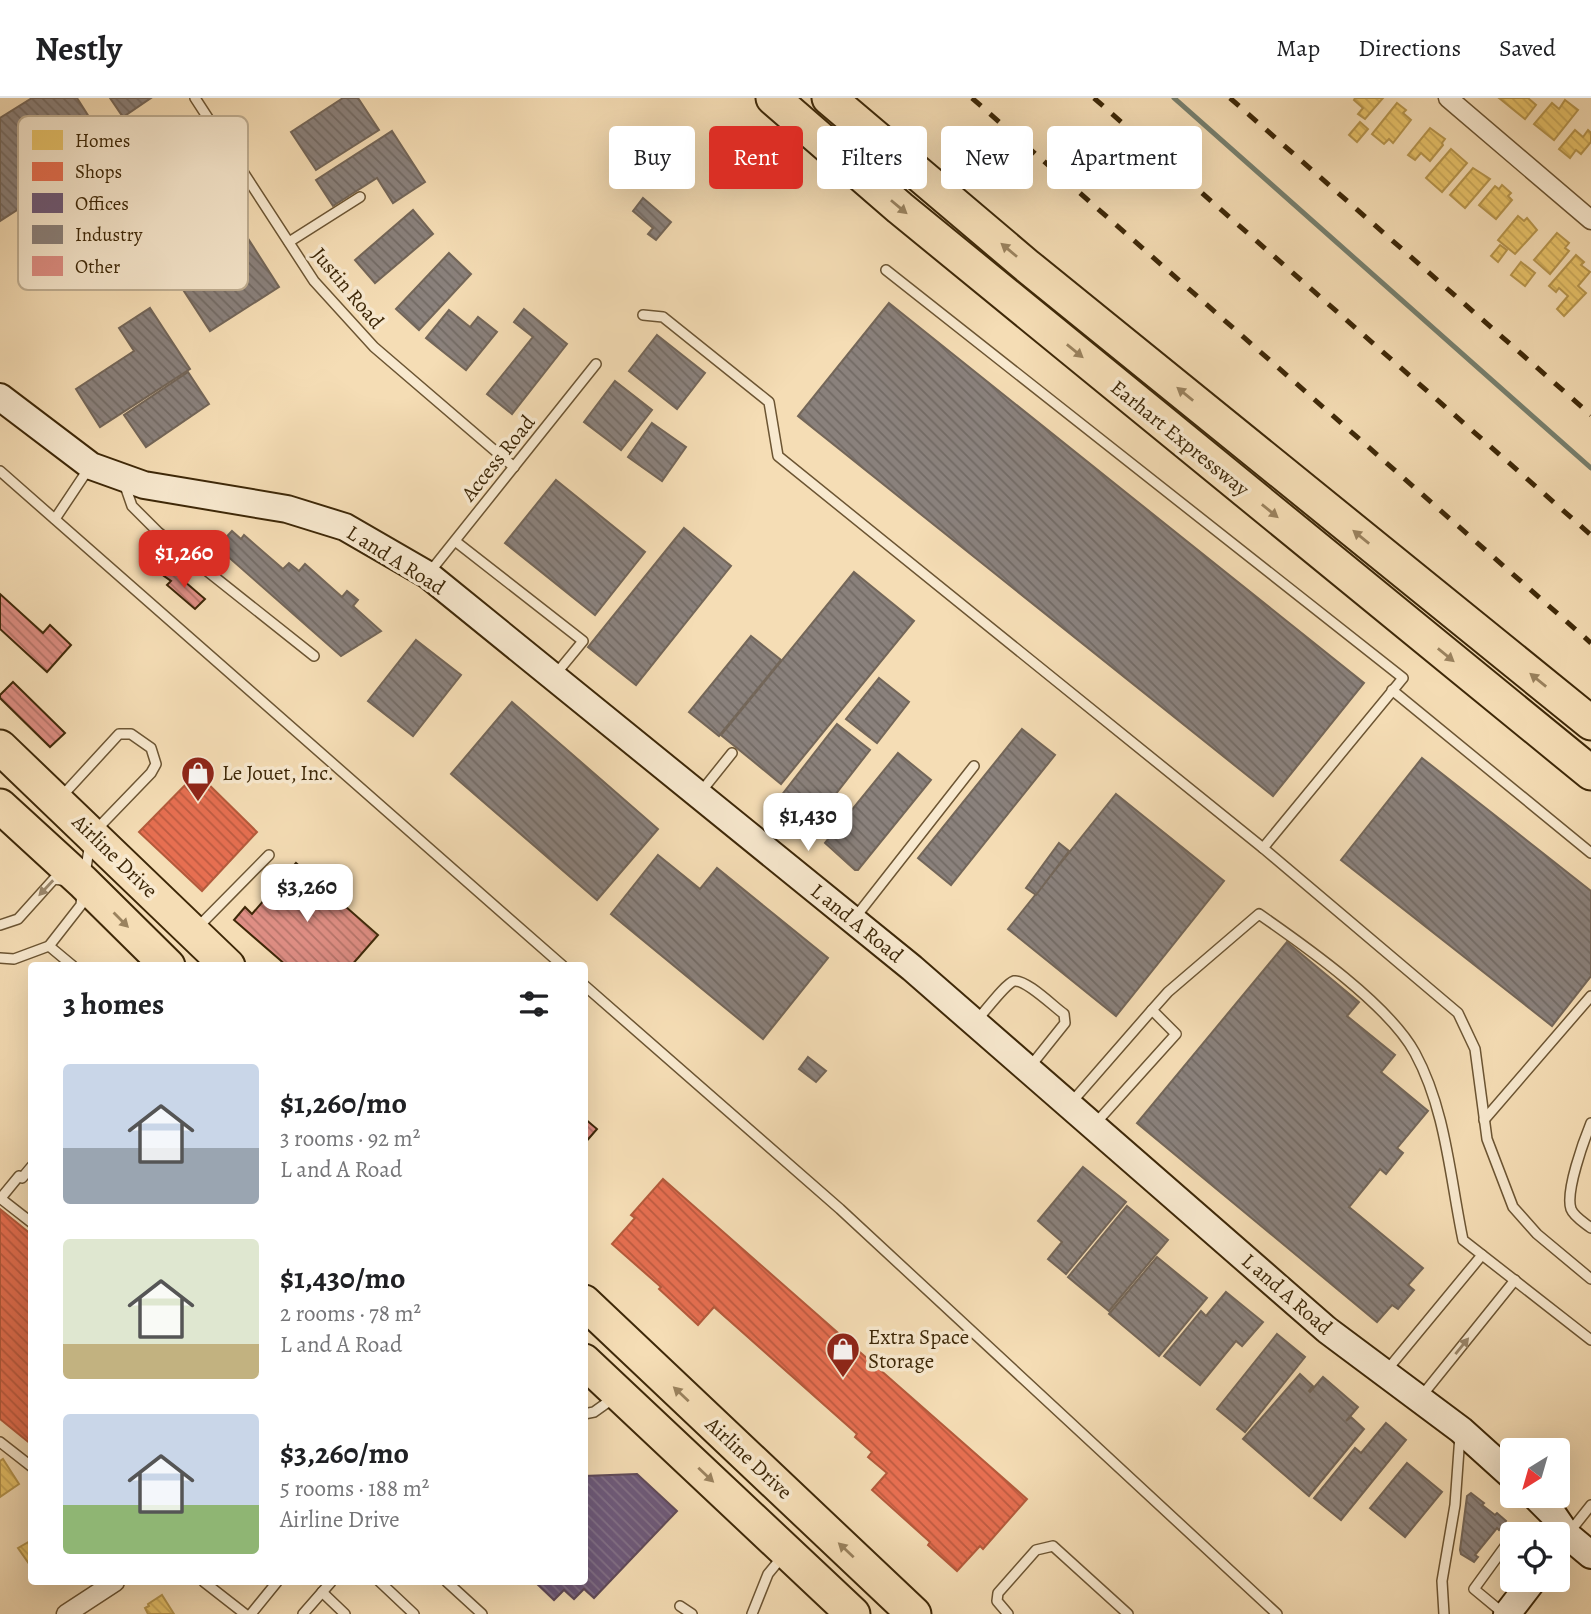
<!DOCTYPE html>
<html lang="en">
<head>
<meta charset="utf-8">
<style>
	body { margin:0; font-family:Alegreya,serif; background:#f2f2f2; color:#202124; height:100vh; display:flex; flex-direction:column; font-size:26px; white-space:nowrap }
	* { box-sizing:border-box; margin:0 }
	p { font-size:23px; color:#757577 }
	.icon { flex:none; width:38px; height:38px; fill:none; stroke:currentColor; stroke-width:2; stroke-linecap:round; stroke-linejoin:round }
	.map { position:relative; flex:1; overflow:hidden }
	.side { position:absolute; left:28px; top:864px; width:560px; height:623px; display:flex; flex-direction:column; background:#fff; border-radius:7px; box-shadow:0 7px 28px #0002 }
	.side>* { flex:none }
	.top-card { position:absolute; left:609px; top:28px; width:665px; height:63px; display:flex; gap:14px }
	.needle { width:46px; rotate:217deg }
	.fabs { position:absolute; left:1500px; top:1340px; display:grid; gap:14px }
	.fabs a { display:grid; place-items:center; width:70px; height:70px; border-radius:7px; background:#fff; box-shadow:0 7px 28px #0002; font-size:35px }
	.price { position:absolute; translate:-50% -60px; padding:0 16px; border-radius:14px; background:#fff; color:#222; font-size:23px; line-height:46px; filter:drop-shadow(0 2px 4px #0008) }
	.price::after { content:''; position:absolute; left:50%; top:42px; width:21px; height:16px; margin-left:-10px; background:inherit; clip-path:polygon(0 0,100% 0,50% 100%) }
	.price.selected { background:#d93025; color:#fff }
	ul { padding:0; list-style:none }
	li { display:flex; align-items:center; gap:21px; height:175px; padding:0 35px }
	li span { display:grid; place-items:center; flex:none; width:196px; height:140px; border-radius:7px; color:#555 }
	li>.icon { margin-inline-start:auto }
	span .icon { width:84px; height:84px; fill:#fffc; stroke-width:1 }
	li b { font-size:30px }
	h2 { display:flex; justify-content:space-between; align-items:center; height:84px; padding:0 35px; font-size:30px }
	.chip { padding:0 24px; border-radius:7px; background:#fff; box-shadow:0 7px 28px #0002; font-size:24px; line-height:63px }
	.chip.selected { background:#d93025; color:#fff }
	header { display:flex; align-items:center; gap:42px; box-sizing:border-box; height:98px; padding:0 35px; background:#fff; border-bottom:2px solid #e0e0e0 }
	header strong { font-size:33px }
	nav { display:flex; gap:38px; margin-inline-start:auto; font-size:24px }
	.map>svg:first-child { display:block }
	.homes { fill:url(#homes-back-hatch); stroke:#b6954d; stroke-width:2 }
	.shops { fill:url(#shops-back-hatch); stroke:#b45a3b; stroke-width:2 }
	.offices { fill:url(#offices-back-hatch); stroke:#5f4a58; stroke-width:2 }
	.industry { fill:url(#industry-back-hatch); stroke:#736659; stroke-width:2 }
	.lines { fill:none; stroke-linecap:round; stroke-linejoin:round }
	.stream { stroke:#77806f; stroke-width:5 }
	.building { fill:url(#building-back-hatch); stroke:#3e2808; stroke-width:2 }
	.lane-casing { stroke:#6c5533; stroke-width:12 }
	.street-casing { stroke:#6c5533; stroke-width:21 }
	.secondary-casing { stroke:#3e2808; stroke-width:30 }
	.highway-casing { stroke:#3e2808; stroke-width:37 }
	.lane { stroke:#f8e9cf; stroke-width:9 }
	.street { stroke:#f8e9cf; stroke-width:18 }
	.secondary { stroke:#f8e9cf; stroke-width:26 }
	.highway { stroke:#f5ddb5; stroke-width:33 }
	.rail { stroke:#3e2808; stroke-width:5; stroke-dasharray:12 12; stroke-linecap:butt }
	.oneway { fill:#9a825e }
	.oneway2 { fill:#9b886c }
	.labels { text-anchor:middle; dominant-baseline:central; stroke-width:7; stroke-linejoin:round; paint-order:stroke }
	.street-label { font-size:21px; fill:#3e2808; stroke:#f8e9cf }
	.poi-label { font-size:21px; fill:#3e2808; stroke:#f8e9cf; text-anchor:start }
	.key { fill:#f8e9cf; stroke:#c0af93; stroke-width:2 }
	.key-label { font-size:19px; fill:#3e2808 }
</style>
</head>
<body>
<header>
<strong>Nestly</strong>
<nav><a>Map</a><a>Directions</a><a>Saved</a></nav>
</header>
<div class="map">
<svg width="1591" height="1516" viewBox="0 0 1591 1516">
	<defs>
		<pattern id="homes-back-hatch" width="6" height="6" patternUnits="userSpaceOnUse" patternTransform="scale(1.75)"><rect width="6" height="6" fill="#e9c46a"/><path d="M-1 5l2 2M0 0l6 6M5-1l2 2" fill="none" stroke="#c9a85a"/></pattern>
		<pattern id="shops-back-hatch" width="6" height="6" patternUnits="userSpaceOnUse" patternTransform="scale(1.75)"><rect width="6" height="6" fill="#e76f51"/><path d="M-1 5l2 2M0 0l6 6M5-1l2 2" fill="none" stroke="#bd5b41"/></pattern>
		<pattern id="offices-back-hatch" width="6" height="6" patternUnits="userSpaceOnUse" patternTransform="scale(1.75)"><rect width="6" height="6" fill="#6d597a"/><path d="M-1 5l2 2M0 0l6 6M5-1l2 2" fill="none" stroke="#837289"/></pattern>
		<pattern id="industry-back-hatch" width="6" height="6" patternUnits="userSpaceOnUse" patternTransform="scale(1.75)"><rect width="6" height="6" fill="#8a817c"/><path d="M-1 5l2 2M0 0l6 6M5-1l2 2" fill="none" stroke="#726a64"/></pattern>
		<pattern id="building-back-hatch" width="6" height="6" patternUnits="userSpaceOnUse" patternTransform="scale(1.75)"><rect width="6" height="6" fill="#df8e84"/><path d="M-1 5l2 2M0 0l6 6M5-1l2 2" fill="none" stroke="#b6746a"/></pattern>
	</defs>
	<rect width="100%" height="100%" fill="#f5ddb5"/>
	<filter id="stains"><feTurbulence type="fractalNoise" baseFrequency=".00286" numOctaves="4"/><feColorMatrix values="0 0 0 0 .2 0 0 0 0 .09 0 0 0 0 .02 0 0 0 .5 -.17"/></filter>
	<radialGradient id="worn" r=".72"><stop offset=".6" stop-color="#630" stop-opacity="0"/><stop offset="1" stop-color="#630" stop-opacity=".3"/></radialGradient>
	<!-- homes -->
	<g class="homes">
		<polygon points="1355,0 1383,0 1365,21 1358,16 1363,10 1354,2"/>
		<polygon points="1499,0 1528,0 1536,7 1525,21"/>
		<polygon points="1565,2 1578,12 1554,42 1534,26 1552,5 1559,11"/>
		<polygon points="1397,5 1406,12 1403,15 1411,22 1393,45 1389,41 1384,46 1372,36"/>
		<polygon points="1360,24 1368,31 1357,44 1349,37"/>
		<polygon points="1430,30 1445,41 1442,45 1443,47 1430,63 1421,55 1415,62 1408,57"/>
		<polygon points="1575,32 1583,39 1588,32 1591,35 1591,44 1581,56 1576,52 1570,60 1559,51"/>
		<polygon points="1451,51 1467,65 1442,94 1426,80"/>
		<polygon points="1473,70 1490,81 1465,110 1450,97"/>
		<polygon points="1502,87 1511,95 1508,98 1512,102 1496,121 1479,107 1495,88 1499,91"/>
		<polygon points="1518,118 1524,123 1527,120 1537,132 1515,156 1498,142"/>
		<polygon points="1557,135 1569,145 1565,150 1569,153 1550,176 1534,162"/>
		<polygon points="1500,147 1507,152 1498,164 1491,158"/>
		<polygon points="1576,157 1584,164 1581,167 1590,174 1578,188 1586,195 1564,218 1557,211 1568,198 1559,190 1556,194 1549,188"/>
		<polygon points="1521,164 1535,175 1525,188 1511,177"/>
		<polygon points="3,1361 19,1386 0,1399 0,1363"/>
		<polygon points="32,1442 32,1470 18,1450"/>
		<polygon points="162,1497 174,1516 148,1516 145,1510 149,1508 148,1506"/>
	</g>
	<!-- shops -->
	<g class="shops">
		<polygon points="197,675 257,734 202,793 139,734"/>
		<polygon points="663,1081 1027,1401 983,1451 980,1448 957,1473 928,1447 930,1444 872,1392 887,1375 868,1359 872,1354 855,1339 857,1336 714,1209 698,1227 659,1191 661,1189 612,1146 635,1120 631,1117"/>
		<polygon points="0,1111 32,1137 32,1347 0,1321"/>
	</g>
	<!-- offices -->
	<polygon class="offices" points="637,1376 677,1413 594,1500 584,1491 574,1501 564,1492 554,1502 535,1484 584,1484 584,1378"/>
	<!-- industry -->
	<g class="industry">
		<polygon points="32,0 77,0 110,52 0,123 0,20"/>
		<polygon points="110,0 151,0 123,19"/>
		<polygon points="343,0 358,0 379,32 316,72 291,34"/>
		<polygon points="392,33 425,84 393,105 377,80 333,108 316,82"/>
		<polygon points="643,100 671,124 656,142 648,136 653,130 633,113"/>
		<polygon points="413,112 433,136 375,185 355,162"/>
		<polygon points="249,142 279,189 210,233 180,187"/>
		<polygon points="449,155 471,176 419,232 396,211"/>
		<polygon points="889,205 1364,585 1273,698 798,318"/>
		<polygon points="150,210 190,271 100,329 76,291 134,253 119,230"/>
		<polygon points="524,211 567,246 512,316 487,296 533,239 514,224"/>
		<polygon points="449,212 470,229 478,219 497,234 466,272 426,240"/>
		<polygon points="657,237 705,275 677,311 629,273"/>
		<polygon points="188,274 209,306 146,349 124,317"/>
		<polygon points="615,283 652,312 621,352 584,324"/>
		<polygon points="652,325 686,349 662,383 628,359"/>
		<polygon points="556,382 645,454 595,517 505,445"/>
		<polygon points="684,430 731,468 636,587 588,549"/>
		<polygon points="232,433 241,441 244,437 283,471 289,465 299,473 305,466 342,499 347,493 358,502 353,508 381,533 341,558 217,449"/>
		<polygon points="854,474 914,523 781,686 721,637"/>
		<polygon points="751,538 781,562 719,638 689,614"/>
		<polygon points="416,542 461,577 413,638 368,603"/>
		<polygon points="879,580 909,604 877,645 846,621"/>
		<polygon points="512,604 658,731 597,802 451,676"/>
		<polygon points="837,626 870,652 810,729 777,703"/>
		<polygon points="1022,631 1055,657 951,787 918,760"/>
		<polygon points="898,655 931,682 858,772 855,772 825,745"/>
		<polygon points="1422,660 1591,793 1591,878 1552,928 1341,762"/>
		<polygon points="1116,696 1224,783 1116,918 1008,831"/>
		<polygon points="1059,745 1069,753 1036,797 1026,790"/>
		<polygon points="658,757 700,791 717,770 828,860 763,941 611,816"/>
		<polygon points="1287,844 1359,904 1347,918 1395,957 1381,974 1428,1013 1397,1050 1403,1055 1386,1076 1380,1071 1349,1109 1423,1170 1408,1187 1414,1192 1398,1211 1392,1207 1377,1224 1137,1025"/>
		<polygon points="808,959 826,973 816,984 799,971"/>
		<polygon points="1083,1069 1126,1104 1066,1176 1048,1161 1062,1144 1038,1123"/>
		<polygon points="1127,1108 1168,1142 1109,1213 1068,1179"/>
		<polygon points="1157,1159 1207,1200 1159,1258 1109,1216"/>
		<polygon points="1226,1194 1263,1224 1242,1248 1236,1243 1200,1287 1164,1258 1201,1213 1206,1218"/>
		<polygon points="1277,1236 1305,1259 1245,1334 1217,1311"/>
		<polygon points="1300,1276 1313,1288 1309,1293 1310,1294 1323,1279 1358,1309 1346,1323 1351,1319 1364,1331 1309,1398 1243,1341"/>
		<polygon points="1386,1325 1406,1342 1341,1422 1314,1400 1355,1350 1361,1355"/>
		<polygon points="1407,1365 1442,1394 1405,1439 1370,1410"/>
		<polygon points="1471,1395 1484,1405 1482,1407 1495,1417 1497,1415 1506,1423 1499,1432 1497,1430 1475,1457 1478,1459 1474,1464 1461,1456 1460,1452 1467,1398"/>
	</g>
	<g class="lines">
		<!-- stream -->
		<polyline class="stream" points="1174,0 1591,370"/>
	</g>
	<!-- building -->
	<g class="building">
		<polygon points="170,471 205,501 195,511 167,487 171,483 164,478"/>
		<polygon points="0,496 43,535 50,527 71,547 47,574 0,531"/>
		<polygon points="13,584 65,635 50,649 0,600 0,597"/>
		<polygon points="296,765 378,837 351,868 287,868 234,822 245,809 252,816"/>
		<polygon points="584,1020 597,1031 584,1046"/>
	</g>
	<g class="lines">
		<!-- lane casing -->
		<g class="lane-casing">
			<g id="lane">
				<polyline points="195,0 314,183 374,249 514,369"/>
				<polyline points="289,144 360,99"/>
				<polyline points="886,172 1403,580 1263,750"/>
				<polyline points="643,217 663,219 769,304 778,358 1263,750 1458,915 1475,951 1487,1041 1513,1109 1537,1136 1591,1181"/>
				<polyline points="0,373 563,868"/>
				<polyline points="124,385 132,408 158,434 314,558"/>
				<polyline points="55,421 89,370"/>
				<polyline points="455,443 583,543 555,577"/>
				<polyline points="429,475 596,266"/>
				<polyline points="1392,592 1591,755"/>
				<polyline points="700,695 732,655"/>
				<polyline points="62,698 119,636 131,636 151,650 156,666 151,675 95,733"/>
				<polyline points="85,776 90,745"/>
				<polyline points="854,821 974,668"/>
				<polyline points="0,827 18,821 54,781 68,783"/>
				<polyline points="197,830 269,757"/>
				<polyline points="49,848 73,868"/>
				<polyline points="0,860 14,861 49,848 81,807 82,794"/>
				<polyline points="584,887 840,1111 1277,1516"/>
				<path d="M 976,923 C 984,915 1005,886 1014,883 C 1026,881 1054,909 1064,916 L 1065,925 L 1029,970"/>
				<polyline points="1070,1006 1152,912"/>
				<polyline points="1484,1022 1591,898"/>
				<path d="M 1591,1025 C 1584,1042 1565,1094 1571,1111 C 1574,1119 1585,1125 1591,1130"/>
				<path d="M 1094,1027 L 1176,936 L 1152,912 L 1168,894 L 1259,816 C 1305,848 1389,907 1415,955 C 1446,1012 1450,1080 1463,1142 L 1591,1242"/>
				<polyline points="22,1080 32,1068"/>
				<polyline points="0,1100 32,1125"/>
				<polyline points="1,1100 19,1078"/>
				<polyline points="1387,1272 1482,1157"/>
				<polyline points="1420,1300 1515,1182"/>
				<polyline points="584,1316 594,1314 615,1299"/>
				<polyline points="0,1344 32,1369"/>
				<polyline points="1568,1436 1591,1407"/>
				<polyline points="204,1484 245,1516"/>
				<polyline points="380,1484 414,1516"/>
				<polyline points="447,1484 482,1516"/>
				<polyline points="322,1494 345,1516"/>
				<polyline points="680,1508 692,1516"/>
				<polyline points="1503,1515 1474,1491 1506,1447 1512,1451"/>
				<polyline points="251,1516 277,1484"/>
				<polyline points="303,1516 331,1484"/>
				<polyline points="752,1516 768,1476 782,1459"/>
				<polyline points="1008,1516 997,1503 998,1495 1036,1452 1053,1448 1128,1516"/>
				<polyline points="1444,1516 1442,1483 1455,1407 1460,1337"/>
			</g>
		</g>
		<!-- street casing -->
		<g class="street-casing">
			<g id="street">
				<polyline points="1448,0 1591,122"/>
				<polyline points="66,1516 115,1484"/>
			</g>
		</g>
		<!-- secondary casing -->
		<g class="secondary-casing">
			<g id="secondary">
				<polyline points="0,299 91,368 144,387 287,411 345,429 428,477 912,870 1327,1232 1461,1332 1512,1378"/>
				<polyline points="1535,1398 1552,1415 1567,1437 1591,1457"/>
				<polyline points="1507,1516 1533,1482"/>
			</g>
		</g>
		<!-- highway casing -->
		<g class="highway-casing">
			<g id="highway">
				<polyline points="773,0 900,110 1591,675"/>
				<polyline points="829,0 1026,167 1591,625"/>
				<polyline points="0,649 228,868"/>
				<polyline points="0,708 83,784 168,868"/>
				<polyline points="584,1204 914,1516"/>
				<polyline points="584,1263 853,1516"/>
			</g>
		</g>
		<!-- lane -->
		<use href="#lane" class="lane"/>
		<!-- street -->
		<use href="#street" class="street"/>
		<!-- secondary -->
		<use href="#secondary" class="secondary"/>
		<!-- highway -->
		<use href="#highway" class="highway"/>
		<!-- rail -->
		<g class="rail">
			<polyline points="972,0 1591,545"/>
			<polyline points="1094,0 1591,437"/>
			<polyline points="1230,0 1591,317"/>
		</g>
	</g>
	<!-- one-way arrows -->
	<defs><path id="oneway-solid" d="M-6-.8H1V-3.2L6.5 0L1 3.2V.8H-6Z" transform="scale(1.75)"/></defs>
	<g class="oneway">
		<use href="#oneway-solid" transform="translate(899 109) rotate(40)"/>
		<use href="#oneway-solid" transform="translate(1009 152) rotate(-140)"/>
		<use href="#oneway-solid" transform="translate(1075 253) rotate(39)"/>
		<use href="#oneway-solid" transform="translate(1185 296) rotate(-141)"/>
		<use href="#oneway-solid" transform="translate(1270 413) rotate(39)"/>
		<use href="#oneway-solid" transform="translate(1361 439) rotate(-141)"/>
		<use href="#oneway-solid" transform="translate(1446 557) rotate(39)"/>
		<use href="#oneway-solid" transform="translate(1538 582) rotate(-141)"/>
		<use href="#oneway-solid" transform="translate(121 822) rotate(45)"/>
		<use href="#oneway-solid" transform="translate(681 1296) rotate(-137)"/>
		<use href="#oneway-solid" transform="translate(706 1377) rotate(43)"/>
		<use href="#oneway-solid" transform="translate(846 1452) rotate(-137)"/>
	</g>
	<g class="oneway2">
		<use href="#oneway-solid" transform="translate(46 790) rotate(133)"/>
		<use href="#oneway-solid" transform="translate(1462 1248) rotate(-51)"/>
	</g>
	<!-- icons -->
	<defs>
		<g id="shop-pin" transform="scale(1.75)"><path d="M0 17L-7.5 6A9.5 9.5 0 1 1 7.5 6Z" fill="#8f2418" stroke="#f8e9cf"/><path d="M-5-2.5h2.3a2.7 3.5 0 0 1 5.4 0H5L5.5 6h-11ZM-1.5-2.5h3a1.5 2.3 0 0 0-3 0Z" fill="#fff"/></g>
	</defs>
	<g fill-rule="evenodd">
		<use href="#shop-pin" x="198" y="675"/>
		<use href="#shop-pin" x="843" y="1251"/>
	</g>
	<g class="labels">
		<!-- street labels -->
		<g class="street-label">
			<text transform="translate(348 190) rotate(50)">Justin Road</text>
			<text transform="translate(1180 340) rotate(39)">Earhart Expressway</text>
			<text transform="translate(498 360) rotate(-51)">Access Road</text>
			<text transform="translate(396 462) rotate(32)">L and A Road</text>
			<text transform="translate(115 758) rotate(44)">Airline Drive</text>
			<text transform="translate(857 825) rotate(39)">L and A Road</text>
			<text transform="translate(1287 1196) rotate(41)">L and A Road</text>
			<text transform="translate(749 1360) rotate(43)">Airline Drive</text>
		</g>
		<!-- poi labels -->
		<g class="poi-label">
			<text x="222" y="675">Le Jouet, Inc.</text>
			<text x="868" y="1239">Extra Space<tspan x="868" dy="24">Storage</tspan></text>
		</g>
	</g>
	<!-- legend -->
	<rect x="18" y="18" width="230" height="174" rx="10" class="key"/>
	<rect x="32" y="32" width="31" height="20" fill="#e9c46a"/>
	<rect x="32" y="64" width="31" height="19" fill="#e76f51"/>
	<rect x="32" y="95" width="31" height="20" fill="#6d597a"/>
	<rect x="32" y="127" width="31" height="19" fill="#8a817c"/>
	<rect x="32" y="158" width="31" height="20" fill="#df8e84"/>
	<g class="key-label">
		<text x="75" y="49">Homes</text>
		<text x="75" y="80">Shops</text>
		<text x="75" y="112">Offices</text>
		<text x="75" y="143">Industry</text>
		<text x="75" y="175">Other</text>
	</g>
	<rect width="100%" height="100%" filter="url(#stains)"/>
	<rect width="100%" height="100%" fill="url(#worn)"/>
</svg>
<div class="fabs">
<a><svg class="needle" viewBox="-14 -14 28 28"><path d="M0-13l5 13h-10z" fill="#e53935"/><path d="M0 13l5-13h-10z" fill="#757577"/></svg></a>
<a><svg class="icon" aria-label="locate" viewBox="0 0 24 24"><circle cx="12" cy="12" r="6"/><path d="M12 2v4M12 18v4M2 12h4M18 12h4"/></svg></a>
</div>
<b class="price selected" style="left:184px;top:492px">$1,260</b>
<b class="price" style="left:808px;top:755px">$1,430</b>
<b class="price" style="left:307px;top:826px">$3,260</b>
<div class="top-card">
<a class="chip">Buy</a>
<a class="chip selected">Rent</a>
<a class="chip">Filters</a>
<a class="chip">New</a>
<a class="chip">Apartment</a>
</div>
<section class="side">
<h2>3 homes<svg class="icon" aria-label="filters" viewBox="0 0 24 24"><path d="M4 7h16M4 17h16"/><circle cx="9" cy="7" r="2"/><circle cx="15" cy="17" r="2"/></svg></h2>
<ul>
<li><span style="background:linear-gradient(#c9d6e8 60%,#9aa5b1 0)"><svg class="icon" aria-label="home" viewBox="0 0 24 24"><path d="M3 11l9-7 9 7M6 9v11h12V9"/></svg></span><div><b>$1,260/mo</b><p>3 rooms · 92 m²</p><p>L and A Road</p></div></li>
<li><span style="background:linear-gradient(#dfe7d0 75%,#c2b280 0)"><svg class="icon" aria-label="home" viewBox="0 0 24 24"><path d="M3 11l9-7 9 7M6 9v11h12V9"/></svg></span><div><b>$1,430/mo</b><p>2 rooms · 78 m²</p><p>L and A Road</p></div></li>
<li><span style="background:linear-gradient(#c9d6e8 65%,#8fb573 0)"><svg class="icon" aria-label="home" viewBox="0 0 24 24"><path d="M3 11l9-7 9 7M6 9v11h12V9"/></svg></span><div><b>$3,260/mo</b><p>5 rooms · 188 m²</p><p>Airline Drive</p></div></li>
</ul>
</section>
</div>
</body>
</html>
